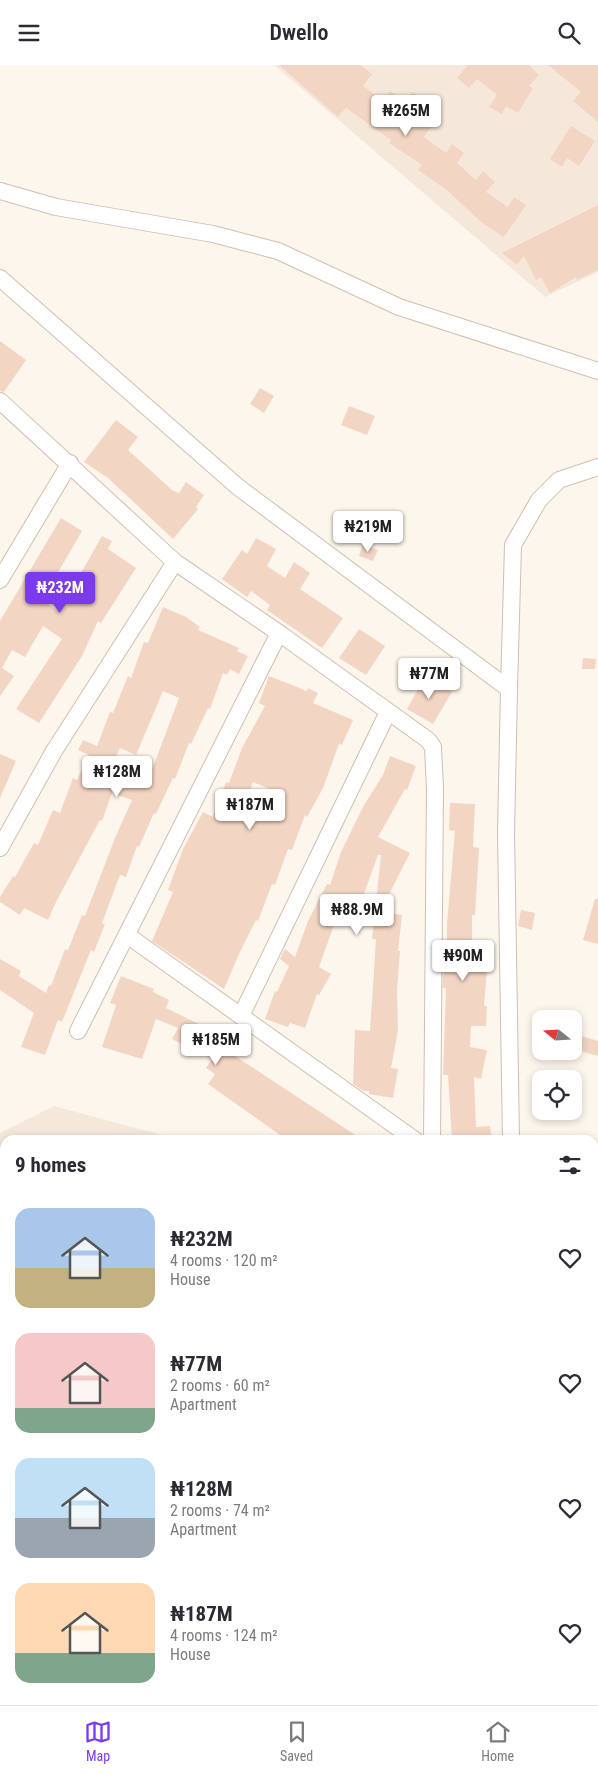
<!DOCTYPE html>
<html lang="en">
<head>
<meta charset="utf-8">
<style>
	body { margin:0; font-family:"Roboto Condensed",sans-serif; background:#f7f7f7; color:#2b2b33; height:100vh; display:flex; flex-direction:column; font-size:19px; white-space:nowrap }
	* { box-sizing:border-box; margin:0 }
	p { font-size:16px; color:#7c7c81 }
	.icon { flex:none; width:28px; height:28px; fill:none; stroke:currentColor; stroke-width:2; stroke-linecap:round; stroke-linejoin:round }
	.map { position:relative; flex:1; overflow:hidden }
	.drawer { position:absolute; left:0px; top:1070px; width:599px; height:570px; display:flex; flex-direction:column; background:#fff; border-radius:15px 15px 0 0; box-shadow:0 2px 8px #0003 }
	.drawer>* { flex:none }
	.needle { width:32px; rotate:288deg }
	.tools { position:absolute; left:532px; top:945px; display:grid; gap:10px }
	.tools a { display:grid; place-items:center; width:50px; height:50px; border-radius:10px; background:#fff; box-shadow:0 2px 8px #0003; font-size:25px }
	.price { position:absolute; translate:-50% -42px; padding:0 11px; border-radius:5px; background:#fff; color:#222; font-size:16px; line-height:32px; filter:drop-shadow(0 1px 2px #0008) }
	.price::after { content:''; position:absolute; left:50%; top:30px; width:15px; height:11px; margin-left:-8px; background:inherit; clip-path:polygon(0 0,100% 0,50% 100%) }
	.price.on { background:#7c3aed; color:#fff }
	ul { padding:0; list-style:none }
	li { display:flex; align-items:center; gap:15px; height:125px; padding:0 15px }
	li span { display:grid; place-items:center; flex:none; width:140px; height:100px; border-radius:15px; color:#555 }
	li>.icon { margin-inline-start:auto }
	span .icon { width:60px; height:60px; fill:#fffc; stroke-width:1 }
	li b { font-size:21px }
	h2 { display:flex; justify-content:space-between; align-items:center; height:60px; padding:0 15px; font-size:21px }
	header { display:flex; justify-content:space-between; align-items:center; height:65px; padding:0 15px; background:#fff; font-size:22px; font-weight:600 }
	.menu { display:flex; justify-content:space-around; align-items:center; height:70px; border-top:1px solid #e1e1e2; background:#fff; font-size:14px; color:#7c7c81 }
	.menu a { display:grid; justify-items:center; gap:2px }
	.menu .on { color:#7c3aed }
	.map>svg:first-child { display:block }
	.residential { fill:#f5e8da }
	.building { fill:#f3d5c3; fill-rule:evenodd }
	.lines { fill:none; stroke-linecap:round; stroke-linejoin:round }
	.minor-casing { stroke:#d1beb0; stroke-width:18 }
	.minor { stroke:#fff; stroke-width:16 }
</style>
</head>
<body>
<header><svg class="icon" aria-label="menu" viewBox="0 0 24 24"><path d="M4 6h16M4 12h16M4 18h16"/></svg>Dwello<svg class="icon" aria-label="search" viewBox="0 0 24 24"><circle cx="10" cy="10" r="6"/><path d="M15 15l6 6"/></svg></header>
<div class="map">
<svg width="598" height="1640" viewBox="0 0 598 1640">
	<rect width="100%" height="100%" fill="#fdf6ec"/>
	<!-- residential -->
	<g class="residential">
		<polygon points="274,0 598,0 598,207 545,232"/>
		<polygon points="54,1041 180,1075 5,1075 5,1635 292,1635 288,1640 0,1640 0,1068"/>
	</g>
	<!-- building -->
	<g class="building">
		<polygon points="279,0 361,0 372,9 363,21 384,36 390,26 406,38 412,27 425,34 416,50 432,60 424,72 446,88 452,79 464,88 457,98 476,115 483,106 495,117 486,127 508,142 514,132 526,140 504,172 481,157 448,126 418,105 422,100 389,78 391,75 346,43 338,52"/>
		<polygon points="468,0 529,0 539,10 529,21 533,23 518,48 506,41 502,49 489,42 497,30 477,14 469,23 457,13"/>
		<polygon points="548,0 598,0 598,57 573,36 581,27"/>
		<polygon points="571,61 595,76 579,101 567,93 562,102 550,94"/>
		<polygon points="598,140 598,205 577,215 576,212 550,228 541,212 536,215 524,191 517,200 502,188"/>
		<polygon points="0,276 26,295 4,327 0,326"/>
		<polygon points="260,323 274,331 264,348 250,339"/>
		<polygon points="349,341 375,351 367,370 341,360"/>
		<polygon points="116,355 138,372 128,385 172,425 179,428 186,417 204,430 196,442 198,444 173,474 108,413 84,397"/>
		<polygon points="61,453 82,466 42,535 59,547 102,471 112,476 108,484 136,503 101,558 98,556 82,591 39,658 16,644 62,574 43,561 25,592 12,585 2,603 14,611 0,631 0,556"/>
		<polygon points="256,473 276,484 267,501 285,513 294,497 310,508 300,524 343,553 322,583 267,545 270,540 251,526 247,532 222,514 242,485 247,489"/>
		<polygon points="363,479 378,485 373,496 359,491"/>
		<path d="M 163,542 L 186,552 L 200,562 L 198,565 L 239,583 L 237,586 L 248,591 L 239,609 L 230,604 L 227,610 L 223,608 L 210,644 L 208,643 L 191,679 L 189,678 L 175,714 L 173,713 L 156,749 L 154,748 L 139,782 L 137,781 L 126,812 L 120,810 L 102,858 L 105,859 L 94,887 L 91,885 L 62,957 L 58,955 L 45,990 L 21,982 L 34,948 L 0,925 L 0,894 L 21,906 L 19,911 L 46,928 L 49,920 L 51,921 L 65,884 L 68,885 L 82,850 L 85,851 L 115,773 L 132,735 L 112,728 L 102,756 L 100,755 L 56,837 L 48,855 L 24,843 L 20,850 L 0,837 L 0,832 L 13,811 L 15,812 L 34,778 L 38,780 L 53,745 L 60,748 L 73,713 L 77,715 L 89,690 L 78,685 L 83,675 L 97,681 L 110,647 L 113,648 L 128,611 L 131,613 L 144,577 L 148,578 ZM 163,626 L 179,633 L 149,713 L 145,712 L 143,716 L 110,704 L 120,683 L 136,690 Z"/>
		<polygon points="359,564 385,581 366,610 339,593"/>
		<polygon points="583,593 596,594 595,604 582,604"/>
		<path d="M 269,611 L 307,626 L 308,623 L 318,628 L 313,638 L 353,655 L 342,680 L 339,679 L 323,723 L 307,752 L 305,750 L 292,785 L 288,784 L 275,820 L 272,819 L 258,856 L 256,855 L 239,889 L 224,924 L 152,876 L 173,827 L 168,825 L 183,784 L 203,747 L 213,752 L 226,717 L 229,718 L 242,683 L 265,641 L 259,638 ZM 253,717 L 275,726 L 264,746 L 246,736 Z"/>
		<polygon points="425,612 452,627 433,659 407,644"/>
		<polygon points="0,689 16,696 0,733"/>
		<polygon points="390,691 416,701 407,725 405,724 378,772 410,788 380,847 402,850 398,886 400,886 397,925 398,966 391,1003 398,1004 393,1033 369,1029 369,1026 364,1026 353,1019 355,965 370,966 376,874 372,874 381,790 378,790 352,862 335,857 319,902 331,909 319,930 317,929 305,963 290,958 288,962 265,954 275,926 277,927 289,901 280,894 285,884 295,892 308,856 327,819 330,820 341,787 364,740 383,710"/>
		<polygon points="450,738 475,739 473,782 479,783 475,850 472,850 472,903 487,904 484,941 487,941 486,961 471,961 470,982 487,985 481,1014 474,1012 476,1062 490,1061 492,1075 452,1075 448,1010 443,1010 446,923 443,923 443,912 447,893 447,858 455,766 449,765"/>
		<polygon points="595,834 598,834 598,879 583,875"/>
		<polygon points="521,845 535,848 532,865 518,861"/>
		<polygon points="121,911 154,924 153,927 169,935 166,943 209,964 206,972 363,1075 287,1075 208,1019 215,1009 206,1003 212,994 172,974 178,963 156,954 142,994 102,982 116,940 110,938"/>
		<polygon points="581,971 598,976 598,991 577,985"/>
	</g>
	<g class="lines">
		<!-- minor casing -->
		<g class="minor-casing">
			<g id="minor">
				<polyline points="0,126 56,142 213,169 278,186 399,242 598,306"/>
				<polyline points="0,213 238,422 509,624 506,768 511,1075"/>
				<polyline points="0,336 175,497 279,568 428,675 433,682 435,724 432,1075"/>
				<polyline points="0,515 70,398"/>
				<polyline points="509,624 513,480 539,435 559,415 598,402"/>
				<polyline points="0,783 54,686 175,497"/>
				<polyline points="127,870 415,1075"/>
				<polyline points="241,951 388,647"/>
				<polyline points="78,966 279,568"/>
				<polyline points="0,1177 5,1172"/>
				<polyline points="594,1300 598,1306"/>
				<polyline points="0,1362 5,1359"/>
				<polyline points="0,1461 5,1474"/>
				<polyline points="0,1495 5,1495"/>
				<polyline points="87,1635 90,1640"/>
			</g>
		</g>
		<!-- minor -->
		<use href="#minor" class="minor"/>
	</g>
</svg>
<div class="tools">
<a><svg class="needle" viewBox="-14 -14 28 28"><path d="M0-13l5 13h-10z" fill="#e53935"/><path d="M0 13l5-13h-10z" fill="#7c7c81"/></svg></a>
<a><svg class="icon" aria-label="locate" viewBox="0 0 24 24"><circle cx="12" cy="12" r="6"/><path d="M12 2v4M12 18v4M2 12h4M18 12h4"/></svg></a>
</div>
<b class="price" style="left:406px;top:72px">₦265M</b>
<b class="price" style="left:368px;top:488px">₦219M</b>
<b class="price on" style="left:60px;top:549px">₦232M</b>
<b class="price" style="left:429px;top:635px">₦77M</b>
<b class="price" style="left:117px;top:733px">₦128M</b>
<b class="price" style="left:250px;top:766px">₦187M</b>
<b class="price" style="left:357px;top:871px">₦88.9M</b>
<b class="price" style="left:463px;top:917px">₦90M</b>
<b class="price" style="left:216px;top:1001px">₦185M</b>
<section class="drawer">
<h2>9 homes<svg class="icon" aria-label="filters" viewBox="0 0 24 24"><path d="M4 7h16M4 17h16"/><circle cx="9" cy="7" r="2"/><circle cx="15" cy="17" r="2"/></svg></h2>
<ul>
<li><span style="background:linear-gradient(#a9c7e8 60%,#c2b280 0)"><svg class="icon" aria-label="home" viewBox="0 0 24 24"><path d="M3 11l9-7 9 7M6 9v11h12V9"/></svg></span><div><b>₦232M</b><p>4 rooms · 120 m²</p><p>House</p></div><svg class="icon" aria-label="heart" viewBox="0 0 24 24"><path d="M12 20l-8-8c-3-5 5-10 8-4 3-6 11-1 8 4z"/></svg></li>
<li><span style="background:linear-gradient(#f6c9c9 75%,#7fa58c 0)"><svg class="icon" aria-label="home" viewBox="0 0 24 24"><path d="M3 11l9-7 9 7M6 9v11h12V9"/></svg></span><div><b>₦77M</b><p>2 rooms · 60 m²</p><p>Apartment</p></div><svg class="icon" aria-label="heart" viewBox="0 0 24 24"><path d="M12 20l-8-8c-3-5 5-10 8-4 3-6 11-1 8 4z"/></svg></li>
<li><span style="background:linear-gradient(#bfe0f5 60%,#9aa5b1 0)"><svg class="icon" aria-label="home" viewBox="0 0 24 24"><path d="M3 11l9-7 9 7M6 9v11h12V9"/></svg></span><div><b>₦128M</b><p>2 rooms · 74 m²</p><p>Apartment</p></div><svg class="icon" aria-label="heart" viewBox="0 0 24 24"><path d="M12 20l-8-8c-3-5 5-10 8-4 3-6 11-1 8 4z"/></svg></li>
<li><span style="background:linear-gradient(#ffd9b3 70%,#7fa58c 0)"><svg class="icon" aria-label="home" viewBox="0 0 24 24"><path d="M3 11l9-7 9 7M6 9v11h12V9"/></svg></span><div><b>₦187M</b><p>4 rooms · 124 m²</p><p>House</p></div><svg class="icon" aria-label="heart" viewBox="0 0 24 24"><path d="M12 20l-8-8c-3-5 5-10 8-4 3-6 11-1 8 4z"/></svg></li>
</ul>
</section>
</div>
<nav class="menu">
<a class="on"><svg class="icon" aria-label="map" viewBox="0 0 24 24"><path d="M3 6l6-2 6 2 6-2v14l-6 2-6-2-6 2zM9 4v14M15 6v14"/></svg>Map</a>
<a><svg class="icon" aria-label="saved" viewBox="0 0 24 24"><path d="M7 4h10v16l-5-4-5 4z"/></svg>Saved</a>
<a><svg class="icon" aria-label="home" viewBox="0 0 24 24"><path d="M3 11l9-7 9 7M6 9v11h12V9"/></svg>Home</a>
</nav>
</body>
</html>
